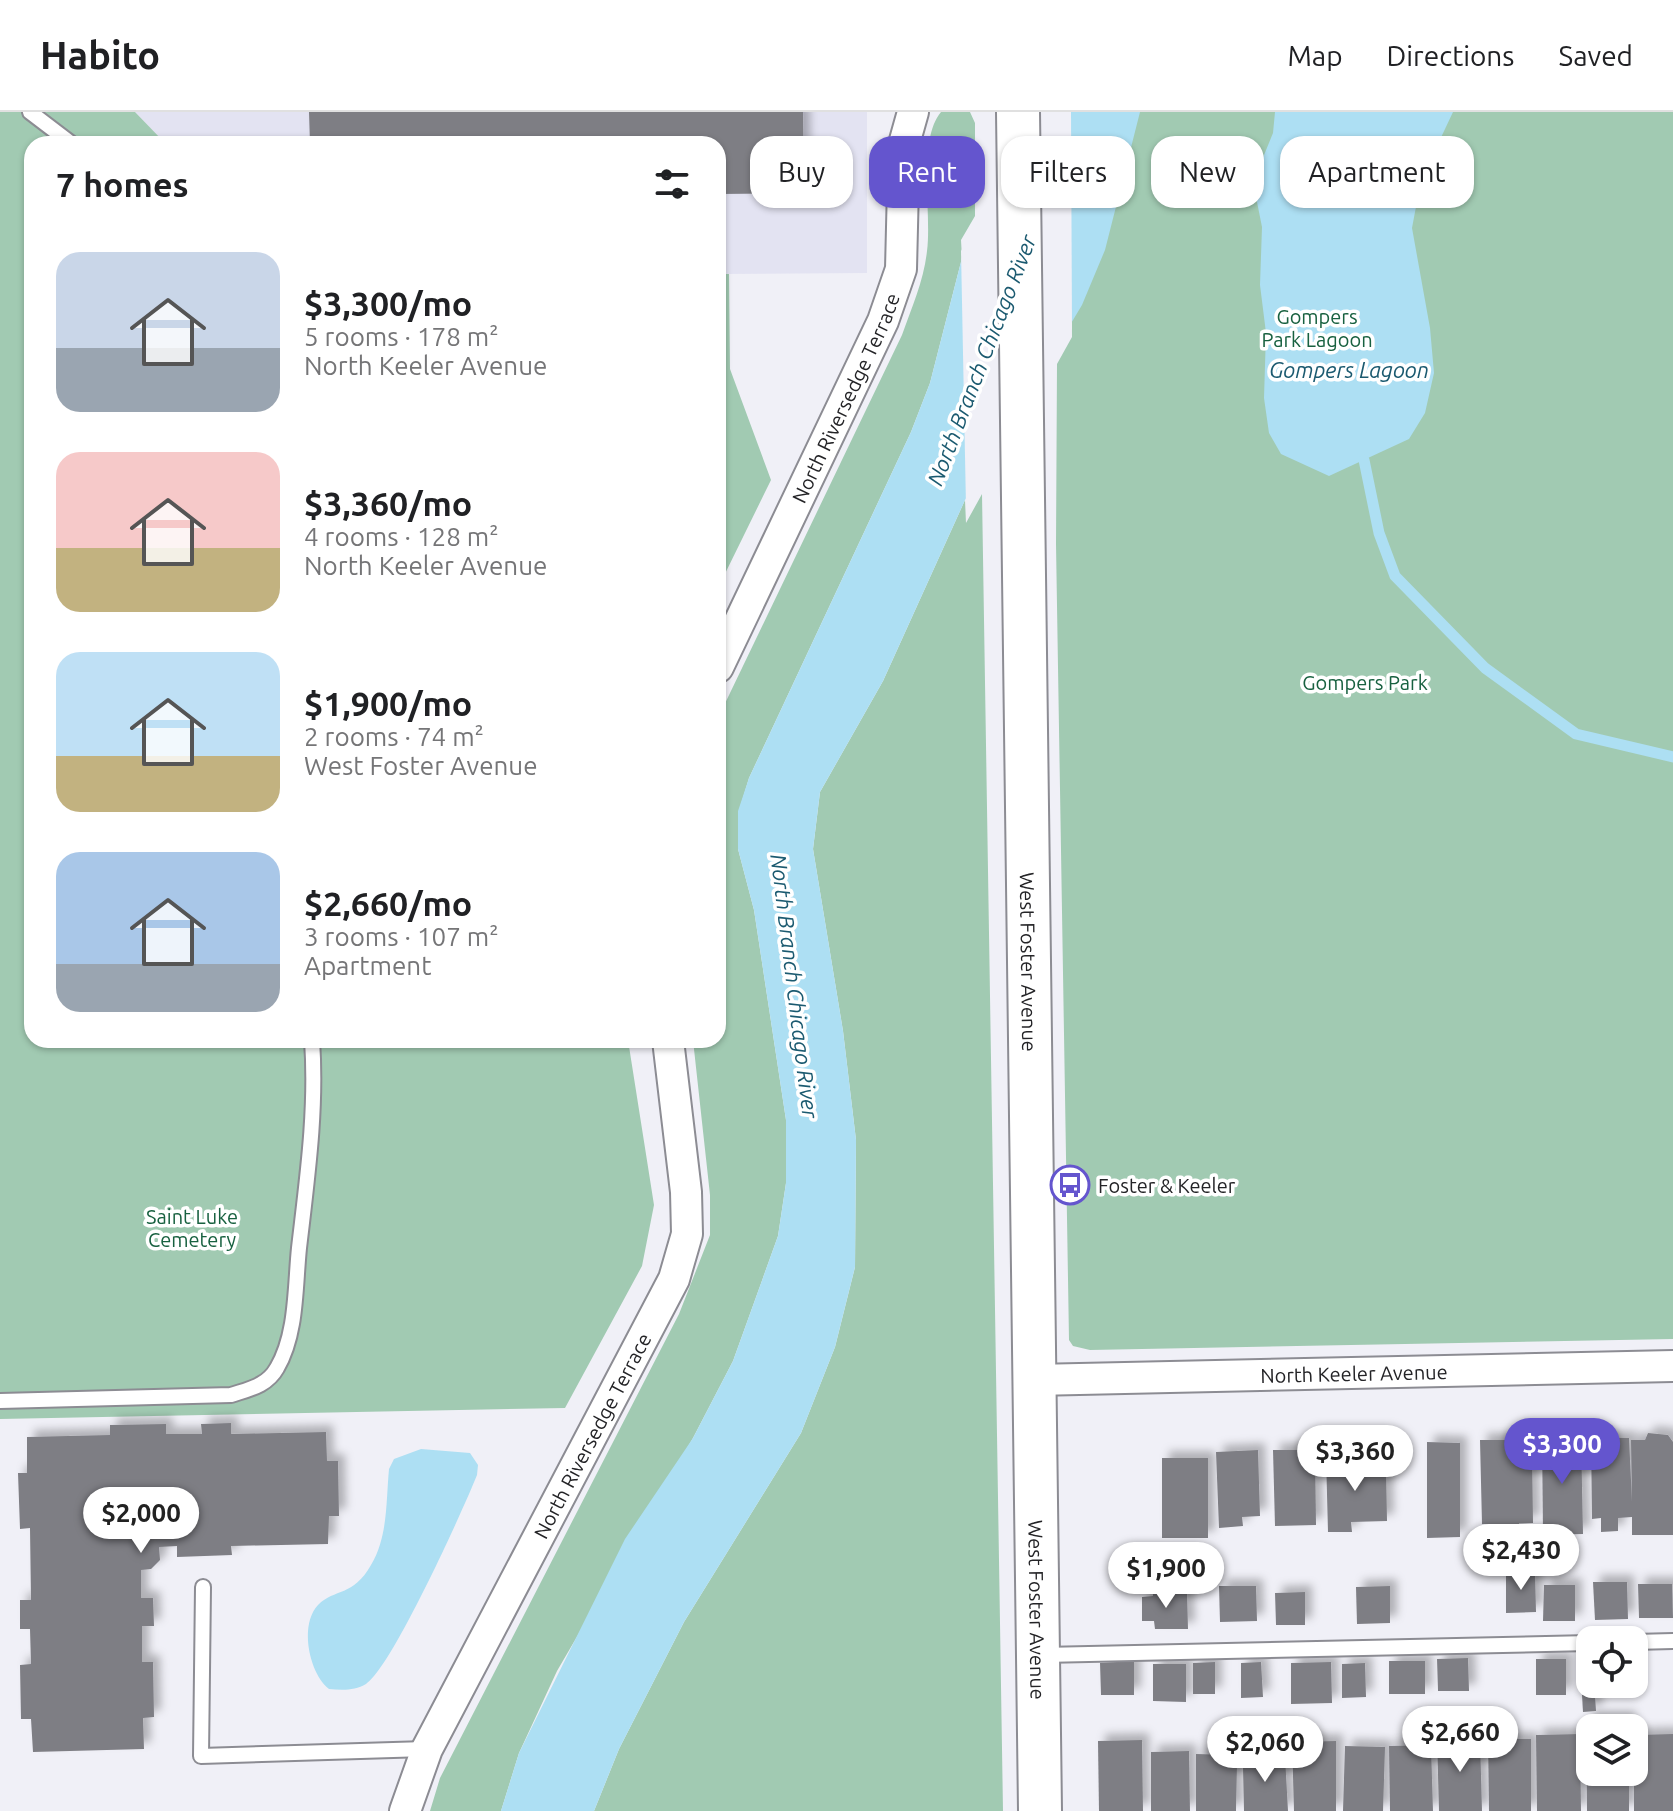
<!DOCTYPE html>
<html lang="en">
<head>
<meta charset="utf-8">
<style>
	body { margin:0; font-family:Ubuntu,sans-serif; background:#f2f2f2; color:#202124; height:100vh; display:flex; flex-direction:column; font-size:30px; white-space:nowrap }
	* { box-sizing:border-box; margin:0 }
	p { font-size:26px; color:#757577 }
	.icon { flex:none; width:44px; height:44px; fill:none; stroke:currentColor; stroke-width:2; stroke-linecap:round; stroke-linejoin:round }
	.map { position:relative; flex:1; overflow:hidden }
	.drawer { position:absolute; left:24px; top:24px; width:702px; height:912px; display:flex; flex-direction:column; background:#fff; border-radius:24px; box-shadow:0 2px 6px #0004 }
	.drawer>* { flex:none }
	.top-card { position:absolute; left:750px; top:24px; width:760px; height:72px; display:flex; gap:16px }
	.controls { position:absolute; left:1576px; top:1514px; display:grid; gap:16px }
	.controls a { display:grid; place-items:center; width:72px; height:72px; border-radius:16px; background:#fff; box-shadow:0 2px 6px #0004; font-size:40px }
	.price { position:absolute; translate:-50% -68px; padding:0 18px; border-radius:28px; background:#fff; color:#222; font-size:26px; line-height:52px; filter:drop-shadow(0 2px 4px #0008) }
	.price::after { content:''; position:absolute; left:50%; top:48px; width:24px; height:18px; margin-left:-12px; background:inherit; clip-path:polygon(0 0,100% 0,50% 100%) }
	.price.active { background:#6455ce; color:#fff }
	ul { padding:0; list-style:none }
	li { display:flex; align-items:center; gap:24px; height:200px; padding:0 32px }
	li span { display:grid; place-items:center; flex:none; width:224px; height:160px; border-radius:24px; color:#555 }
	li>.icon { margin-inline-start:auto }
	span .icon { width:96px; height:96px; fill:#fffc; stroke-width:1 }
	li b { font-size:34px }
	h2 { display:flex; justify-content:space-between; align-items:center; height:96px; padding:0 32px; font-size:34px }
	.pill { padding:0 28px; border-radius:24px; background:#fff; box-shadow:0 2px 6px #0004; font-size:28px; line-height:72px }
	.pill.active { background:#6455ce; color:#fff }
	header { display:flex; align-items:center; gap:48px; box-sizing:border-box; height:112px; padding:0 40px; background:#fff; border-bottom:2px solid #e0e0e0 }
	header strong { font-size:38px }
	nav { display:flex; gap:44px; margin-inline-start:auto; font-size:28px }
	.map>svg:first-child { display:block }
	.built { fill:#e3e3f2 }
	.green { fill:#a1cab2 }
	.water { fill:#addff3 }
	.pier { fill:#f0f0f7 }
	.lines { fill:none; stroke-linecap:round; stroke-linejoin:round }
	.stream { stroke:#addff3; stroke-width:11 }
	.building { fill:#7e7e84; filter:url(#shadow) }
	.lane-casing { stroke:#8c8c93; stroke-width:18 }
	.street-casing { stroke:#8c8c93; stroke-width:34 }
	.secondary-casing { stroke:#8c8c93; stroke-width:46 }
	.lane { stroke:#fff; stroke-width:14 }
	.street { stroke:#fff; stroke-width:30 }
	.secondary { stroke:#fff; stroke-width:42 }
	.labels { text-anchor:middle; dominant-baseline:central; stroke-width:7; stroke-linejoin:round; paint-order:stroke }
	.park-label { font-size:20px; fill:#186140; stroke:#fff }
	.street-label { font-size:20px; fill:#242427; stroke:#fff }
	.poi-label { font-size:20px; fill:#242427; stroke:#fff; text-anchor:start }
	.water-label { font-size:22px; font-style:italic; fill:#1b5a70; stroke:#fff }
</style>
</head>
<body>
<header>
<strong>Habito</strong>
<nav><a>Map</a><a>Directions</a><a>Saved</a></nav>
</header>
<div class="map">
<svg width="1673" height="1699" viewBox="0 0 1673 1699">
	<defs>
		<filter id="shadow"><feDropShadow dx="7" dy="-7" stdDeviation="4" flood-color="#0004"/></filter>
	</defs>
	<rect width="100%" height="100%" fill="#f0f0f7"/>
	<!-- built -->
	<polygon class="built" points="135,0 867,0 867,161 718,162 718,32 166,32"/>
	<!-- green -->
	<g class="green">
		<polygon points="0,0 135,0 166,32 32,32 32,928 628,928 654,1093 642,1154 565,1296 0,1307"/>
		<path d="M 941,0 L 970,0 L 975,11 L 975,104 L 961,128 L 962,146 L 930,271 L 911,320 L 749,666 L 739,699 L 738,737 L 754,798 L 786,1008 L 786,1071 L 778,1124 L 733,1249 L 693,1326 L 557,1559 L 519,1641 L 501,1699 L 430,1699 L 440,1666 L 679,1202 L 710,1123 L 710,1083 L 693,928 L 718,928 L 718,606 L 902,223 C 912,195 924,168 927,139 C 932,101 917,29 941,0 Z"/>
		<polygon points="1071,0 1673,0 1673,1227 1090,1238 1073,1234 1069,1228 1056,432 1057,252 1072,225"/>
		<polygon points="718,162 729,162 730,257 771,368 718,476"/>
		<polygon points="982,382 1003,1699 594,1699 619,1637 684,1510 801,1321 835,1235 855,1155 856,1028 843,919 813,737 820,680 883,569 965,388 966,411"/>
	</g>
	<!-- water -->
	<g class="water">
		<polygon points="1043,0 1140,0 1105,138 1082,193 965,388 883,569 820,680 813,737 843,919 856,1028 855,1155 835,1235 801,1321 684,1510 619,1637 594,1699 501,1699 519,1641 625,1427 693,1326 733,1249 778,1124 786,1071 786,1008 754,798 738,737 738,699 749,666 911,320 930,271 962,146"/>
		<polygon points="1275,0 1453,0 1421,68 1412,116 1430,216 1434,261 1425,301 1409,327 1329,364 1281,342 1269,321 1264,286 1266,221 1260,173 1262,115 1253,70 1273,21"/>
		<path d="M 421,1337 L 470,1341 L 478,1353 L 477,1363 C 463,1398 392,1555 366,1572 C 355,1579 341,1578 329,1577 C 309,1561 299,1513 318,1493 C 335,1476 353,1485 371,1453 C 388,1425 386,1389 389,1357 L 394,1347 Z"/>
	</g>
	<!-- pier -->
	<polygon class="pier" points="1038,0 1071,0 1072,217 966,395 961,139"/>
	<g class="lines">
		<!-- stream -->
		<polyline class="stream" points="1364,348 1379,421 1395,464 1485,556 1576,622 1673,645"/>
	</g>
	<!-- building -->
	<g class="building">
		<polygon points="309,0 803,0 804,81 718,82 718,32 310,32"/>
		<polygon points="231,1311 231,1322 326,1320 327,1349 338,1349 339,1404 329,1404 328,1432 231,1434 232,1443 177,1445 177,1434 159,1435 160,1448 151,1457 141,1458 141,1486 153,1486 154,1514 142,1514 142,1550 153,1550 154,1605 143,1606 144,1637 33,1640 31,1607 21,1607 20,1553 31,1552 30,1517 20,1517 20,1488 31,1488 30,1416 20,1417 18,1361 27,1361 27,1325 110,1323 110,1313 166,1312 166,1322 202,1322 201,1312"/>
		<polygon points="1648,1321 1668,1323 1673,1330 1673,1423 1632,1423 1632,1405 1618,1406 1618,1419 1601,1420 1601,1406 1592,1407 1591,1326 1629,1326 1632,1390 1631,1328 1645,1328"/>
		<polygon points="1581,1325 1583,1422 1543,1423 1542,1326"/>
		<polygon points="1480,1328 1507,1328 1507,1338 1532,1337 1533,1411 1519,1411 1519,1427 1497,1427 1497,1412 1482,1412"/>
		<polygon points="1427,1330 1460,1331 1460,1425 1427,1426"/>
		<polygon points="1258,1338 1260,1404 1242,1405 1243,1414 1219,1416 1216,1340"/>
		<polygon points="1273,1338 1315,1338 1316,1413 1275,1414"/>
		<polygon points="1364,1344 1364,1354 1386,1355 1387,1409 1351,1410 1352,1420 1328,1420 1326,1345"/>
		<rect x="1162" y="1346" width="46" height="80"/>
		<polygon points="1506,1460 1535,1460 1536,1500 1506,1501"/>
		<polygon points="1593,1470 1627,1470 1628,1507 1595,1508"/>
		<polygon points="1638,1472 1672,1472 1673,1506 1639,1506"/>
		<polygon points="1544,1473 1575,1473 1575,1509 1543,1509"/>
		<polygon points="1219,1474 1256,1474 1257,1509 1220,1510"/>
		<polygon points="1390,1474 1390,1511 1357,1512 1356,1475"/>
		<polygon points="1153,1480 1187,1480 1188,1517 1155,1517 1154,1509 1142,1509 1142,1485 1153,1484"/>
		<polygon points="1305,1480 1305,1513 1276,1513 1275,1481"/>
		<polygon points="1582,1545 1590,1545 1590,1572 1617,1572 1618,1580 1583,1582"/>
		<polygon points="1468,1546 1469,1579 1438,1579 1437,1547"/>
		<rect x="1536" y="1547" width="30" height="36"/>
		<polygon points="1134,1549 1134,1583 1101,1583 1100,1551"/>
		<rect x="1389" y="1549" width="36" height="33"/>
		<polygon points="1215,1550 1215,1582 1193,1582 1193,1551"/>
		<polygon points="1261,1550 1263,1585 1241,1586 1241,1551"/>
		<polygon points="1331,1550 1332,1591 1291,1592 1291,1551"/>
		<polygon points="1365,1551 1366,1585 1342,1586 1342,1552"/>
		<polygon points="1153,1552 1186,1552 1186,1590 1153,1589"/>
		<polygon points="1582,1583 1595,1583 1596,1599 1583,1600"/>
		<polygon points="1586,1606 1629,1606 1629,1616 1590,1616 1590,1660 1629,1660 1629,1699 1587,1699"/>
		<polygon points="1580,1622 1581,1699 1537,1699 1536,1623"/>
		<polygon points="1673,1622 1673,1699 1634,1699 1634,1623"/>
		<polygon points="1437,1626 1480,1626 1482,1699 1439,1699"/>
		<polygon points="1488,1627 1531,1627 1531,1699 1489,1699"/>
		<polygon points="1142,1628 1143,1699 1099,1699 1098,1629"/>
		<polygon points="1336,1629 1336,1699 1294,1699 1292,1630"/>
		<polygon points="1431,1633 1433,1699 1390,1699 1389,1634"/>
		<polygon points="1345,1634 1385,1635 1383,1699 1343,1699"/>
		<polygon points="1189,1639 1190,1699 1151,1699 1151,1640"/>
		<polygon points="1196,1642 1232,1643 1232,1653 1237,1653 1236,1699 1196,1699"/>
		<polygon points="1285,1644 1288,1699 1244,1699 1243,1656 1247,1656 1247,1645"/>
	</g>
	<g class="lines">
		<!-- lane casing -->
		<g class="lane-casing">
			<g id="lane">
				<polyline points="30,0 72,32"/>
				<path d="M 0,1289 L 231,1283 C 249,1277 267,1274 277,1256 C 297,1222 295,1175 299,1136 C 307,1067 317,998 312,928"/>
				<polyline points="203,1475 201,1644 426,1637"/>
				<polyline points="1634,1530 1673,1529"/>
				<polyline points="1043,1543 1590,1531"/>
			</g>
		</g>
		<!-- street casing -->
		<g class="street-casing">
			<g id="street">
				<path id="s1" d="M 718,555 L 883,209 L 901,157 L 904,32 L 913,0"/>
				<path id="s2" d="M 1034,1268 L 1673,1254"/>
				<path id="s3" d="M 405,1699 L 427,1637 L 674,1167 L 687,1122 L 686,1080 L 668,928"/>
			</g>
		</g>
		<!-- secondary casing -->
		<g class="secondary-casing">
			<g id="secondary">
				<path id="s4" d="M 1018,0 L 1040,1699"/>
			</g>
		</g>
		<!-- lane -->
		<use href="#lane" class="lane"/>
		<!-- street -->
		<use href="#street" class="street"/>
		<!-- secondary -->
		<use href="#secondary" class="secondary"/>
	</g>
	<!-- icons -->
	<defs>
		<g id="bus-ring" transform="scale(2)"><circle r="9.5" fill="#fff" stroke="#6455ce" stroke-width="1.5"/><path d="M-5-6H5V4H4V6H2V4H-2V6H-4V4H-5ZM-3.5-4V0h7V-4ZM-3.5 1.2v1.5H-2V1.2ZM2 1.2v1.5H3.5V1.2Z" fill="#6455ce"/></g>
	</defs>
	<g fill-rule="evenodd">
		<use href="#bus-ring" x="1070" y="1073"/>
	</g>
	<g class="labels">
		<!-- park labels -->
		<g class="park-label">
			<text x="1317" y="204">Gompers<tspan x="1317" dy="23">Park Lagoon</tspan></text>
			<text x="1365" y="570">Gompers Park</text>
			<text x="192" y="1104">Saint Luke<tspan x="192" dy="23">Cemetery</tspan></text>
		</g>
		<!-- street labels -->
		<g class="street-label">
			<text stroke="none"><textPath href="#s1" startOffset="298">North Riversedge Terrace</textPath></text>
			<text stroke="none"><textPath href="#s4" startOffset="850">West Foster Avenue</textPath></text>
			<text stroke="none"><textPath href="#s2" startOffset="320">North Keeler Avenue</textPath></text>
			<text stroke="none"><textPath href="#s3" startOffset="420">North Riversedge Terrace</textPath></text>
			<text stroke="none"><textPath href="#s4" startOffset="1498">West Foster Avenue</textPath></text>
		</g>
		<!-- poi labels -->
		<g class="poi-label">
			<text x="1098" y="1073">Foster &amp; Keeler</text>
		</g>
		<!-- water labels -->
		<g class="water-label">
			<text transform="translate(981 248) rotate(-69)">North Branch Chicago River</text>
			<text x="1349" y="257">Gompers Lagoon</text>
			<text transform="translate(795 874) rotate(83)">North Branch Chicago River</text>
		</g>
	</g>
</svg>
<div class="controls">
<a><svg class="icon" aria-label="locate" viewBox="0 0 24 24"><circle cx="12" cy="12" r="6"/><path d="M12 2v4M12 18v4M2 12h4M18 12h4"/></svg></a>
<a><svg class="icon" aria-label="layers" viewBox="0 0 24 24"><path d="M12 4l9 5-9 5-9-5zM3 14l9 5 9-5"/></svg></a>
</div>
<b class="price active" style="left:1562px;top:1374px">$3,300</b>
<b class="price" style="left:1355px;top:1381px">$3,360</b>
<b class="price" style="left:141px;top:1443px">$2,000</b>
<b class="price" style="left:1521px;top:1480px">$2,430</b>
<b class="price" style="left:1166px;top:1498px">$1,900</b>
<b class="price" style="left:1460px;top:1662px">$2,660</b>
<b class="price" style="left:1265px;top:1672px">$2,060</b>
<div class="top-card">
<a class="pill">Buy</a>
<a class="pill active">Rent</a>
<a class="pill">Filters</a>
<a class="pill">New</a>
<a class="pill">Apartment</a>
</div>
<section class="drawer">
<h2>7 homes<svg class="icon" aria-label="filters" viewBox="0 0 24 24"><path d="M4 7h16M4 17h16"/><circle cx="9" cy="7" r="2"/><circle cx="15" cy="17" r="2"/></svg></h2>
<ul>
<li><span style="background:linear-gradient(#c9d6e8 60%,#9aa5b1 0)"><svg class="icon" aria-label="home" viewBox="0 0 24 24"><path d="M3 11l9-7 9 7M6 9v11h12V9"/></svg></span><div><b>$3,300/mo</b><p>5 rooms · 178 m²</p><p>North Keeler Avenue</p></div></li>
<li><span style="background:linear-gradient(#f6c9c9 60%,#c2b280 0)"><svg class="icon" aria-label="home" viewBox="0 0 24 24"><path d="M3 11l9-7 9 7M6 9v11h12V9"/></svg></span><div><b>$3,360/mo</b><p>4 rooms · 128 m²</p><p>North Keeler Avenue</p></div></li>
<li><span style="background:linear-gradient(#bfe0f5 65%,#c2b280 0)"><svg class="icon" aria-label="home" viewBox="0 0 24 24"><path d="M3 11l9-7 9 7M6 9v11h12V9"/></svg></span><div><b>$1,900/mo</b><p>2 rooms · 74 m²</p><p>West Foster Avenue</p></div></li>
<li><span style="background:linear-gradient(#a9c7e8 70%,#9aa5b1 0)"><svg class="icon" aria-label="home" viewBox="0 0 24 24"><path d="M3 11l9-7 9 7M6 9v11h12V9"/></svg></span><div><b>$2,660/mo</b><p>3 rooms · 107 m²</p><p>Apartment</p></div></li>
</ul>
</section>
</div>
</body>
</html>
